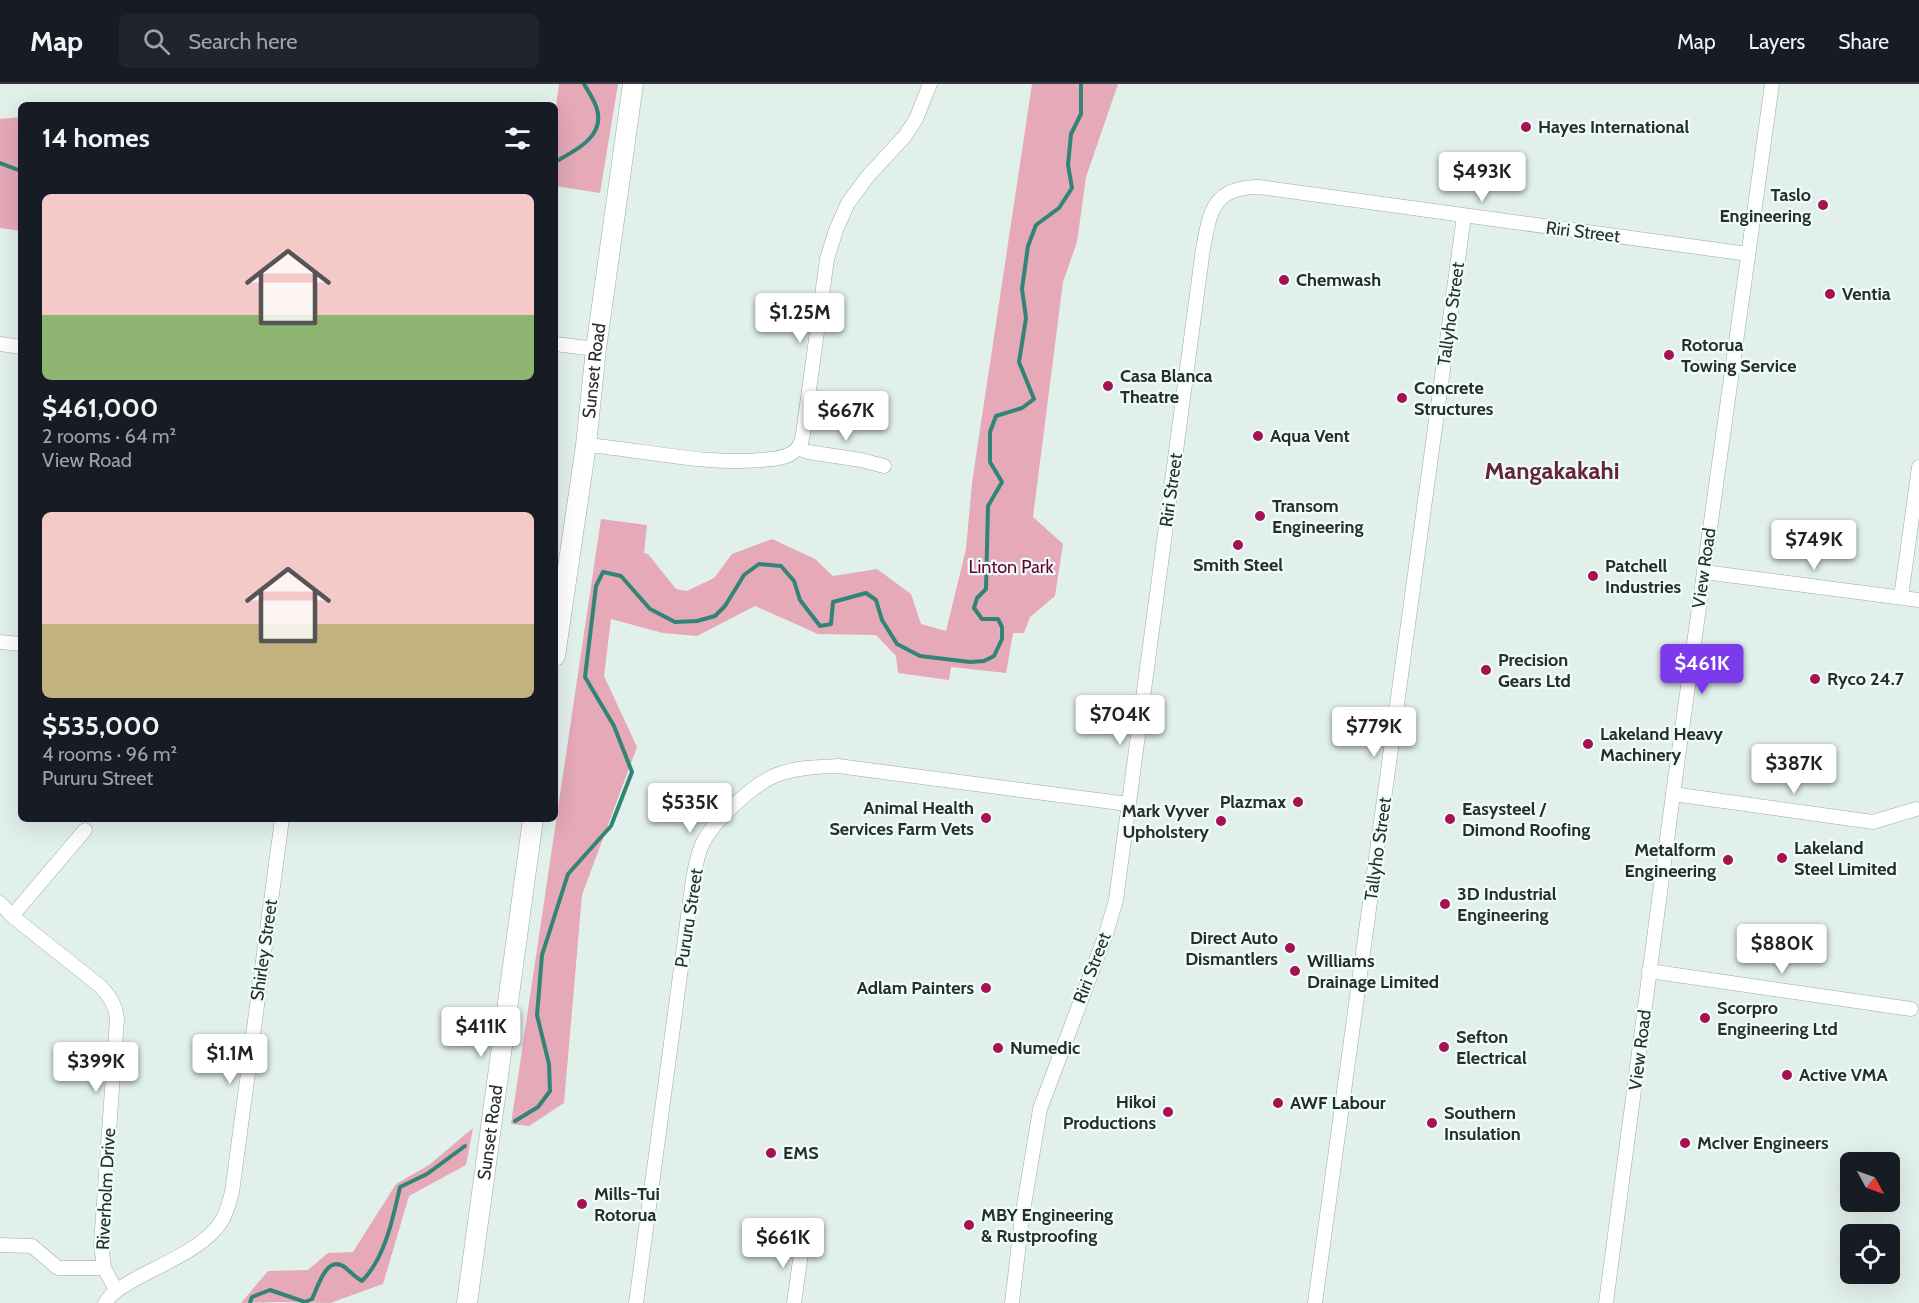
<!DOCTYPE html>
<html lang="en">
<head>
<meta charset="utf-8">
<style>
	body { margin:0; font-family:Cabin,sans-serif; background:#20242c; color:#f1f3f6; height:100vh; display:flex; flex-direction:column; font-size:22px; white-space:nowrap }
	* { box-sizing:border-box; margin:0 }
	p { font-size:20px; color:#9ea1a6 }
	.icon { flex:none; width:33px; height:33px; fill:none; stroke:currentColor; stroke-width:2; stroke-linecap:round; stroke-linejoin:round }
	.map { position:relative; flex:1; overflow:hidden }
	.details { position:absolute; left:18px; top:18px; width:540px; height:720px; display:flex; flex-direction:column; background:#171b24; border-radius:9px; box-shadow:0 6px 24px #0002 }
	.details>* { flex:none }
	.needle { width:39px; rotate:130deg }
	.tools { position:absolute; left:1840px; top:1068px; display:grid; gap:12px }
	.tools a { display:grid; place-items:center; width:60px; height:60px; border-radius:9px; background:#171b24; box-shadow:0 6px 24px #0002; font-size:30px }
	.price { position:absolute; translate:-50% -51px; padding:0 14px; border-radius:6px; background:#fff; color:#222; font-size:20px; line-height:39px; filter:drop-shadow(0 2px 3px #0008) }
	.price::after { content:''; position:absolute; left:50%; top:36px; width:18px; height:14px; margin-left:-9px; background:inherit; clip-path:polygon(0 0,100% 0,50% 100%) }
	.price.active { background:#7c3aed; color:#fff }
	ul { padding:0; list-style:none }
	li { display:grid; align-content:center; gap:12px; height:318px; padding:0 24px }
	li span { display:grid; place-items:center; height:186px; border-radius:9px; color:#555 }
	li>.icon { margin-inline-start:auto }
	span .icon { width:108px; height:108px; fill:#fffc; stroke-width:1 }
	li b { font-size:26px }
	h2 { display:flex; justify-content:space-between; align-items:center; height:72px; padding:0 24px; font-size:26px }
	header { display:flex; align-items:center; gap:36px; box-sizing:border-box; height:84px; padding:0 30px; background:#171b24; border-bottom:2px solid #363941 }
	header strong { font-size:28px }
	nav { display:flex; gap:33px; margin-inline-start:auto; font-size:21px }
	.search { width:420px; height:54px; background:#20242c; display:flex; align-items:center; gap:15px; box-sizing:border-box; padding:0 21px; border-radius:9px; color:#9ea1a6; font-size:22px }
	.map>svg:first-child { display:block }
	.green { fill:#e5a9b8 }
	.lines { fill:none; stroke-linecap:round; stroke-linejoin:round }
	.stream { stroke:#328476; stroke-width:4 }
	.minor-casing { stroke:#9caaa6; stroke-width:15 }
	.secondary-casing { stroke:#9caaa6; stroke-width:21 }
	.minor { stroke:#fff; stroke-width:14 }
	.secondary { stroke:#fff; stroke-width:20 }
	.poi-dot { fill:#a41252; stroke:#effdfa; stroke-width:2 }
	.labels { text-anchor:middle; dominant-baseline:central; stroke-width:4.5; stroke-linejoin:round; paint-order:stroke }
	.poi-label { font-size:18px; font-weight:bold; fill:#282e2c; stroke:#effdfa; text-anchor:start }
	.street-label { font-size:18px; fill:#282e2c; stroke:#effdfa }
	.park-label { font-size:18px; fill:#6a0031; stroke:#effdfa }
	.district-label { font-size:24px; font-weight:bold; fill:#67233a; stroke:#effdfa }
</style>
</head>
<body>
<header>
<strong>Map</strong>
<div class="search"><svg class="icon" aria-label="search" viewBox="0 0 24 24"><circle cx="10" cy="10" r="6"/><path d="M15 15l6 6"/></svg>Search here</div>
<nav><a>Map</a><a>Layers</a><a>Share</a></nav>
</header>
<div class="map">
<svg width="1919" height="1219" viewBox="0 0 1919 1219">
	<rect width="100%" height="100%" fill="#e2f0ec"/>
	<!-- green -->
	<g class="green">
		<polygon points="559,0 618,0 600,109 555,102 555,29"/>
		<polygon points="1032,0 1118,0 1086,93 1077,158 1063,198 1033,433 1063,460 1055,512 1030,533 1024,549 1013,549 1006,589 951,583 949,596 898,589 896,572 876,551 818,550 755,522 697,552 663,549 611,535 604,592 637,663 582,811 564,1019 529,1042 511,1040 601,435 647,441 644,469 648,470 676,505 687,507 714,494 732,470 772,455 815,475 833,492 877,485 911,510 921,540 946,547 966,465 972,399"/>
		<polygon points="21,33 21,147 0,144 0,35"/>
		<polygon points="473,1044 466,1081 409,1112 383,1200 330,1219 279,1218 241,1219 268,1187 308,1186 328,1169 353,1168 396,1100 429,1081"/>
	</g>
	<g class="lines">
		<!-- stream -->
		<g class="stream">
			<path d="M 555,78 C 576,66 607,52 596,22 C 593,14 588,7 584,0"/>
			<polyline points="0,79 21,87"/>
			<polyline points="515,1037 538,1023 550,1007 549,980 537,931 542,871 568,790 611,742 632,688 614,642 585,593 596,502 603,488 621,492 650,525 675,538 697,537 715,532 725,522 744,491 759,480 781,482 794,497 800,516 820,542 831,540 833,518 866,509 876,516 882,536 897,560 920,572 970,578 984,577 994,572 1002,555 1002,543 998,535 982,535 974,524 977,514 986,505 988,422 1002,398 990,378 990,348 996,332 1022,324 1034,315 1019,278 1026,234 1022,205 1028,162 1036,141 1059,124 1072,104 1068,81 1071,50 1081,30 1081,0"/>
			<path d="M 250,1219 L 252,1213 L 270,1206 L 305,1218 L 312,1215 C 318,1203 326,1172 343,1182 C 350,1187 355,1193 362,1197 C 385,1174 393,1134 400,1103 L 427,1090 L 465,1062"/>
		</g>
		<!-- minor casing -->
		<g class="minor-casing">
			<g id="minor">
				<polyline points="0,260 21,263"/>
				<polyline points="555,260 596,265"/>
				<path d="M 586,361 C 645,366 702,381 761,376 C 771,375 783,375 792,369 C 799,365 802,358 803,350 L 827,175 L 836,146 L 848,119 L 868,92 L 905,52 L 916,35 L 930,0"/>
				<polyline points="798,364 808,368 861,376 884,382"/>
				<polyline points="1704,488 1919,516"/>
				<polyline points="1901,513 1919,383"/>
				<polyline points="0,558 21,560"/>
				<polyline points="1673,710 1873,738 1916,725"/>
				<path d="M 0,819 L 12,832 L 100,902 C 110,912 116,922 117,935 L 101,1160 L 104,1184 L 116,1206"/>
				<polyline points="12,832 85,746"/>
				<polyline points="1649,887 1911,925"/>
				<polyline points="0,1161 32,1162 58,1184 104,1184"/>
				<path d="M 105,1219 C 113,1207 125,1201 137,1194 C 163,1180 205,1163 221,1138 C 227,1129 229,1119 232,1108 L 282,735"/>
				<path d="M 636,1219 L 693,795 C 695,785 697,773 701,763 C 711,738 757,696 782,689 C 801,683 819,683 838,682 L 1128,720"/>
				<polyline points="794,1219 803,1155"/>
				<path d="M 1012,1219 L 1022,1133 L 1040,1025 L 1106,850 L 1116,816 L 1203,165 C 1210,127 1213,103 1259,103 L 1748,170"/>
				<polyline points="1315,1219 1464,132"/>
				<polyline points="1606,1219 1673,710 1772,0"/>
			</g>
		</g>
		<!-- secondary casing -->
		<g class="secondary-casing">
			<g id="secondary">
				<path id="s1" d="M 555,572 L 586,361 L 596,265 L 633,0"/>
				<path id="s2" d="M 467,1219 L 533,735"/>
			</g>
		</g>
		<!-- minor -->
		<use href="#minor" class="minor"/>
		<!-- secondary -->
		<use href="#secondary" class="secondary"/>
	</g>
	<!-- markers -->
	<g class="poi-dot">
		<circle cx="1526" cy="43" r="6"/>
		<circle cx="1823" cy="121" r="6"/>
		<circle cx="1284" cy="196" r="6"/>
		<circle cx="1830" cy="210" r="6"/>
		<circle cx="1669" cy="271" r="6"/>
		<circle cx="1108" cy="302" r="6"/>
		<circle cx="1402" cy="314" r="6"/>
		<circle cx="1258" cy="352" r="6"/>
		<circle cx="1260" cy="432" r="6"/>
		<circle cx="1238" cy="461" r="6"/>
		<circle cx="1593" cy="492" r="6"/>
		<circle cx="1486" cy="586" r="6"/>
		<circle cx="1815" cy="595" r="6"/>
		<circle cx="1588" cy="660" r="6"/>
		<circle cx="1298" cy="718" r="6"/>
		<circle cx="986" cy="734" r="6"/>
		<circle cx="1450" cy="735" r="6"/>
		<circle cx="1221" cy="737" r="6"/>
		<circle cx="1782" cy="774" r="6"/>
		<circle cx="1728" cy="776" r="6"/>
		<circle cx="1445" cy="820" r="6"/>
		<circle cx="1290" cy="864" r="6"/>
		<circle cx="1295" cy="887" r="6"/>
		<circle cx="986" cy="904" r="6"/>
		<circle cx="1705" cy="934" r="6"/>
		<circle cx="1444" cy="963" r="6"/>
		<circle cx="998" cy="964" r="6"/>
		<circle cx="1787" cy="991" r="6"/>
		<circle cx="1278" cy="1019" r="6"/>
		<circle cx="1168" cy="1028" r="6"/>
		<circle cx="1432" cy="1039" r="6"/>
		<circle cx="1685" cy="1059" r="6"/>
		<circle cx="771" cy="1069" r="6"/>
		<circle cx="582" cy="1120" r="6"/>
		<circle cx="969" cy="1141" r="6"/>
	</g>
	<g class="labels">
		<!-- poi labels -->
		<g class="poi-label">
			<text x="1538" y="43">Hayes International</text>
			<text x="1811" y="111" text-anchor="end">Taslo<tspan x="1811" dy="21">Engineering</tspan></text>
			<text x="1296" y="196">Chemwash</text>
			<text x="1842" y="210">Ventia</text>
			<text x="1681" y="261">Rotorua<tspan x="1681" dy="21">Towing Service</tspan></text>
			<text x="1120" y="292">Casa Blanca<tspan x="1120" dy="21">Theatre</tspan></text>
			<text x="1414" y="304">Concrete<tspan x="1414" dy="21">Structures</tspan></text>
			<text x="1270" y="352">Aqua Vent</text>
			<text x="1272" y="422">Transom<tspan x="1272" dy="21">Engineering</tspan></text>
			<text x="1238" y="481" text-anchor="middle">Smith Steel</text>
			<text x="1605" y="482">Patchell<tspan x="1605" dy="21">Industries</tspan></text>
			<text x="1498" y="576">Precision<tspan x="1498" dy="21">Gears Ltd</tspan></text>
			<text x="1827" y="595">Ryco 24.7</text>
			<text x="1600" y="650">Lakeland Heavy<tspan x="1600" dy="21">Machinery</tspan></text>
			<text x="1286" y="718" text-anchor="end">Plazmax</text>
			<text x="974" y="724" text-anchor="end">Animal Health<tspan x="974" dy="21">Services Farm Vets</tspan></text>
			<text x="1462" y="725">Easysteel /<tspan x="1462" dy="21">Dimond Roofing</tspan></text>
			<text x="1209" y="727" text-anchor="end">Mark Vyver<tspan x="1209" dy="21">Upholstery</tspan></text>
			<text x="1794" y="764">Lakeland<tspan x="1794" dy="21">Steel Limited</tspan></text>
			<text x="1716" y="766" text-anchor="end">Metalform<tspan x="1716" dy="21">Engineering</tspan></text>
			<text x="1457" y="810">3D Industrial<tspan x="1457" dy="21">Engineering</tspan></text>
			<text x="1278" y="854" text-anchor="end">Direct Auto<tspan x="1278" dy="21">Dismantlers</tspan></text>
			<text x="1307" y="877">Williams<tspan x="1307" dy="21">Drainage Limited</tspan></text>
			<text x="974" y="904" text-anchor="end">Adlam Painters</text>
			<text x="1717" y="924">Scorpro<tspan x="1717" dy="21">Engineering Ltd</tspan></text>
			<text x="1456" y="953">Sefton<tspan x="1456" dy="21">Electrical</tspan></text>
			<text x="1010" y="964">Numedic</text>
			<text x="1799" y="991">Active VMA</text>
			<text x="1156" y="1018" text-anchor="end">Hikoi<tspan x="1156" dy="21">Productions</tspan></text>
			<text x="1290" y="1019">AWF Labour</text>
			<text x="1444" y="1029">Southern<tspan x="1444" dy="21">Insulation</tspan></text>
			<text x="1697" y="1059">McIver Engineers</text>
			<text x="783" y="1069">EMS</text>
			<text x="594" y="1110">Mills-Tui<tspan x="594" dy="21">Rotorua</tspan></text>
			<text x="981" y="1131">MBY Engineering<tspan x="981" dy="21">&amp; Rustproofing</tspan></text>
		</g>
		<!-- street labels -->
		<g class="street-label">
			<text transform="translate(1583 148) rotate(7)">Riri Street</text>
			<text transform="translate(1451 230) rotate(-82)">Tallyho Street</text>
			<text stroke="none"><textPath href="#s1" startOffset="288">Sunset Road</textPath></text>
			<text transform="translate(1171 406) rotate(-82)">Riri Street</text>
			<text transform="translate(1704 484) rotate(-82)">View Road</text>
			<text transform="translate(1378 765) rotate(-82)">Tallyho Street</text>
			<text transform="translate(689 834) rotate(-81)">Pururu Street</text>
			<text transform="translate(264 866) rotate(-82)">Shirley Street</text>
			<text transform="translate(1092 884) rotate(-69)">Riri Street</text>
			<text transform="translate(1640 966) rotate(-83)">View Road</text>
			<text stroke="none"><textPath href="#s2" startOffset="172">Sunset Road</textPath></text>
			<text transform="translate(106 1105) rotate(-87)">Riverholm Drive</text>
		</g>
		<!-- park labels -->
		<g class="park-label">
			<text x="1011" y="483">Linton Park</text>
		</g>
		<!-- district labels -->
		<g class="district-label">
			<text x="1552" y="386">Mangakakahi</text>
		</g>
	</g>
</svg>
<div class="tools">
<a><svg class="needle" viewBox="-14 -14 28 28"><path d="M0-13l5 13h-10z" fill="#e53935"/><path d="M0 13l5-13h-10z" fill="#9ea1a6"/></svg></a>
<a><svg class="icon" aria-label="locate" viewBox="0 0 24 24"><circle cx="12" cy="12" r="6"/><path d="M12 2v4M12 18v4M2 12h4M18 12h4"/></svg></a>
</div>
<b class="price" style="left:1482px;top:119px">$493K</b>
<b class="price" style="left:800px;top:260px">$1.25M</b>
<b class="price" style="left:846px;top:358px">$667K</b>
<b class="price" style="left:1814px;top:487px">$749K</b>
<b class="price active" style="left:1702px;top:611px">$461K</b>
<b class="price" style="left:1120px;top:662px">$704K</b>
<b class="price" style="left:1374px;top:674px">$779K</b>
<b class="price" style="left:1794px;top:711px">$387K</b>
<b class="price" style="left:690px;top:750px">$535K</b>
<b class="price" style="left:1782px;top:891px">$880K</b>
<b class="price" style="left:481px;top:974px">$411K</b>
<b class="price" style="left:230px;top:1001px">$1.1M</b>
<b class="price" style="left:96px;top:1009px">$399K</b>
<b class="price" style="left:783px;top:1185px">$661K</b>
<section class="details">
<h2>14 homes<svg class="icon" aria-label="filters" viewBox="0 0 24 24"><path d="M4 7h16M4 17h16"/><circle cx="9" cy="7" r="2"/><circle cx="15" cy="17" r="2"/></svg></h2>
<ul>
<li><span style="background:linear-gradient(#f6c9c9 65%,#8fb573 0)"><svg class="icon" aria-label="home" viewBox="0 0 24 24"><path d="M3 11l9-7 9 7M6 9v11h12V9"/></svg></span><div><b>$461,000</b><p>2 rooms · 64 m²</p><p>View Road</p></div></li>
<li><span style="background:linear-gradient(#f6c9c9 60%,#c2b280 0)"><svg class="icon" aria-label="home" viewBox="0 0 24 24"><path d="M3 11l9-7 9 7M6 9v11h12V9"/></svg></span><div><b>$535,000</b><p>4 rooms · 96 m²</p><p>Pururu Street</p></div></li>
</ul>
</section>
</div>
</body>
</html>
